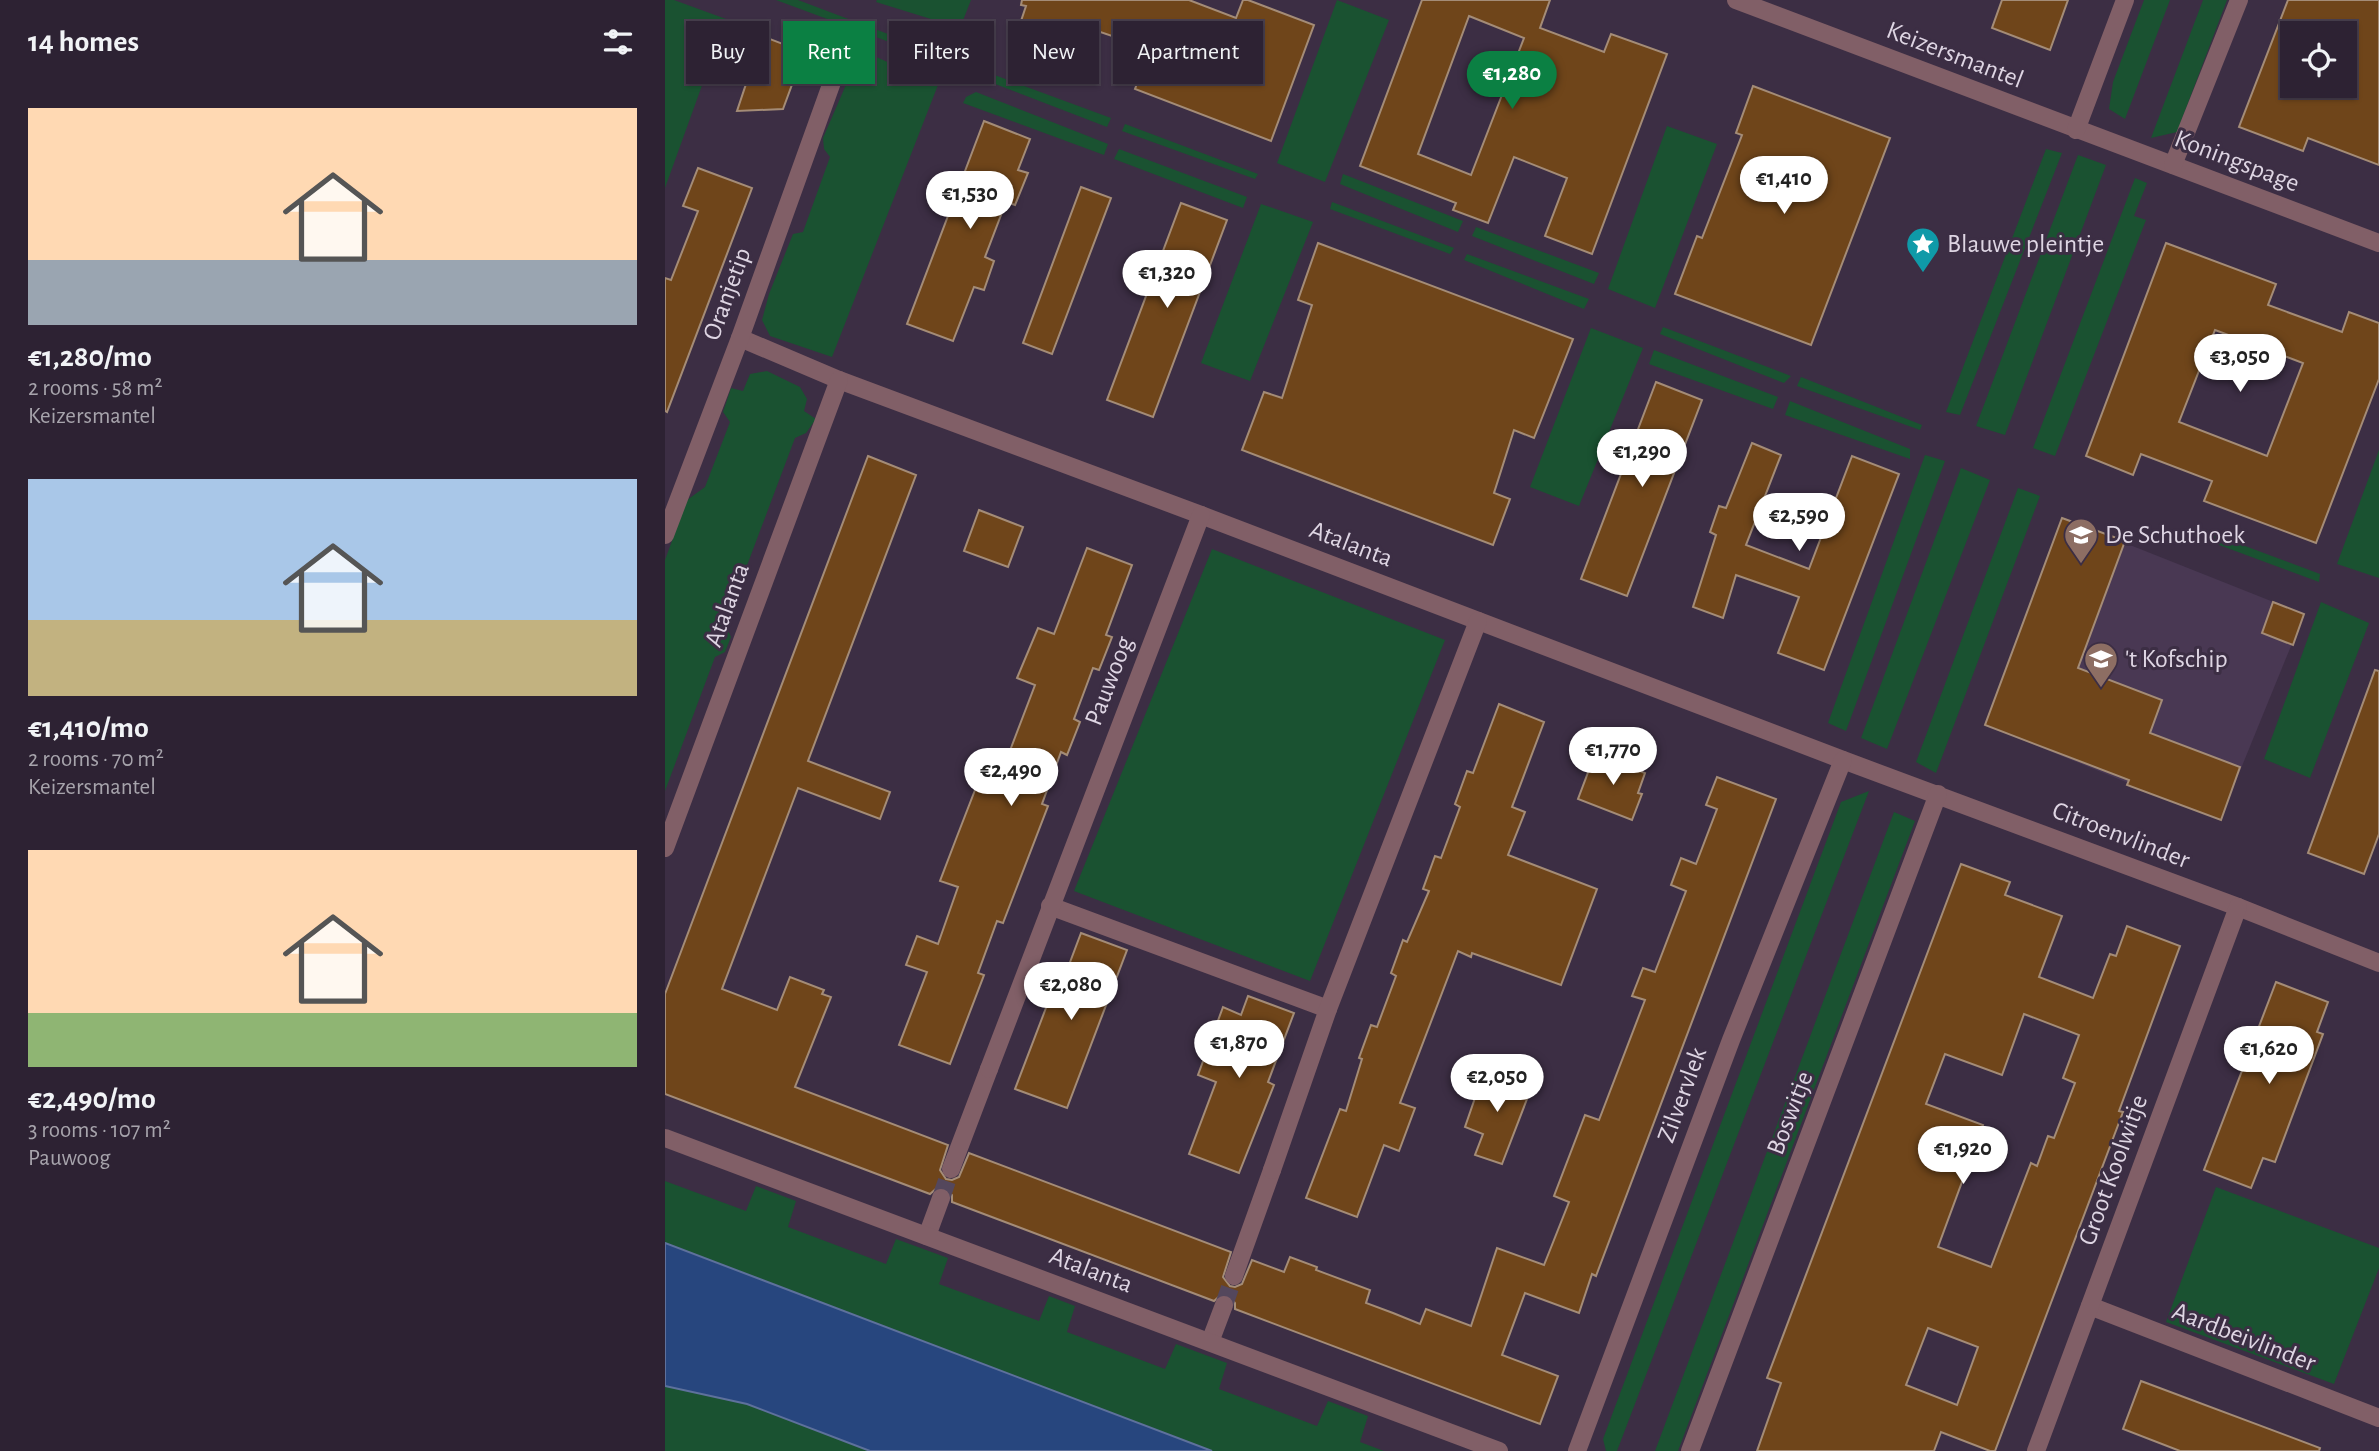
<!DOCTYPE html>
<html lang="en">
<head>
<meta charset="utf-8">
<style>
	body { margin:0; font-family:"Alegreya Sans",sans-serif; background:#352a3b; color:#f1f3f6; height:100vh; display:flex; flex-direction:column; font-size:26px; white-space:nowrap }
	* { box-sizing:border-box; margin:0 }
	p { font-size:23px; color:#a7a4ac }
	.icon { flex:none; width:38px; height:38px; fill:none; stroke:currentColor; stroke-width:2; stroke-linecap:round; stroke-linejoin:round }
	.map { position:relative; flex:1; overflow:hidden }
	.details { display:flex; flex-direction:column; background:#2d2233; width:665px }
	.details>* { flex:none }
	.top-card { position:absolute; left:21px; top:21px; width:665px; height:63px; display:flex; gap:14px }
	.controls { position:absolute; left:1615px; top:21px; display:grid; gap:14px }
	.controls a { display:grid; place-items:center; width:77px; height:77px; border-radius:0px; background:#2d2233; box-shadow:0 2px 5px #0004,0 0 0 2px #483f4e; font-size:35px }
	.price { position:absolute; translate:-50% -60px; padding:0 16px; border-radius:24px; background:#fff; color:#222; font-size:23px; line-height:46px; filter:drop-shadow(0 2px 4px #0008) }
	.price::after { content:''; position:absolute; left:50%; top:42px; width:21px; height:16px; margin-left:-10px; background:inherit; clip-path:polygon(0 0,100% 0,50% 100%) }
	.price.selected { background:#0b8043; color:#fff }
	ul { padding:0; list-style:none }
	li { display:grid; align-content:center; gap:14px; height:371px; padding:0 28px }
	li span { display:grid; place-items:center; height:217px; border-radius:0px; color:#555 }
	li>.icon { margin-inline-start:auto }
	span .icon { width:126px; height:126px; fill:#fffc; stroke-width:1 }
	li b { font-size:30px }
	h2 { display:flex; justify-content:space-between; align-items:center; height:84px; padding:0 28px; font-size:30px }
	.pill { padding:0 24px; border-radius:0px; background:#2d2233; box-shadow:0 2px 5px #0004,0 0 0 2px #483f4e; font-size:24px; line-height:63px }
	.pill.selected { background:#0b8043; color:#fff }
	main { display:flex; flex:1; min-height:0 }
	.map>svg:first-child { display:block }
	.built { fill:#493853 }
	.green { fill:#1a5231 }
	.water { fill:#27467e; stroke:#5e719c; stroke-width:2 }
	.building { fill:#6f451a; stroke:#a48c77; stroke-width:2; fill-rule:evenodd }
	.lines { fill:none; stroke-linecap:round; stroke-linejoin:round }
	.pedestrian-tunnel { stroke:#54475c; stroke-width:18; stroke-dasharray:18 9; stroke-linecap:butt }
	.pedestrian { stroke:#815f67; stroke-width:18 }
	.minor { stroke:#815f67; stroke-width:18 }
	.labels { text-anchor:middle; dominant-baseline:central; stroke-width:6; stroke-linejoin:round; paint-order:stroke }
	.street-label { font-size:26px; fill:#ded5e3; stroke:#3c2e44 }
	.poi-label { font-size:26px; fill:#ded5e3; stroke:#3c2e44; text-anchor:start }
</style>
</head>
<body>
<main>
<section class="details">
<h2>14 homes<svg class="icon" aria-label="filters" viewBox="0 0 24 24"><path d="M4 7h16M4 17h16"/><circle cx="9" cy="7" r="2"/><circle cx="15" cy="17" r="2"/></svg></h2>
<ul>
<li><span style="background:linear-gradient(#ffd9b3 70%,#9aa5b1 0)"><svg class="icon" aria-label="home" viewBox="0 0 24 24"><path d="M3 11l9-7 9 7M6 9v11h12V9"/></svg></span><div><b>€1,280/mo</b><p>2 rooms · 58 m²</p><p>Keizersmantel</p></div></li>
<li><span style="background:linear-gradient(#a9c7e8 65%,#c2b280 0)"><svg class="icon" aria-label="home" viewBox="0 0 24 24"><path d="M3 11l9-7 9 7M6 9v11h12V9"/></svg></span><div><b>€1,410/mo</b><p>2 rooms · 70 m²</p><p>Keizersmantel</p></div></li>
<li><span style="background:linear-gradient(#ffd9b3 75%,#8fb573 0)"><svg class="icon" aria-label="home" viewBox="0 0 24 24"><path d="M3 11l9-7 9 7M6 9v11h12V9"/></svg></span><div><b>€2,490/mo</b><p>3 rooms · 107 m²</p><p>Pauwoog</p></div></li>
</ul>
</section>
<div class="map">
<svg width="1714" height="1451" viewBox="0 0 1714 1451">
	<rect width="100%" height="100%" fill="#3c2e44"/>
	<!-- built -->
	<polygon class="built" points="1397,518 1639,614 1555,820 1320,725"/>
	<!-- green -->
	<g class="green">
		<polygon points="0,0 9,0 61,19 0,188"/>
		<polygon points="111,0 133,0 284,57 278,60 262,56"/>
		<polygon points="212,0 306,0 295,28 211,2"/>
		<polygon points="672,0 724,20 660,182 612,163"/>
		<polygon points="1479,0 1505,0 1460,119 1444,109 1448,82"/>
		<polygon points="1538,0 1562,0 1512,132 1486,138"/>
		<polygon points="196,50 273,85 167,357 105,336 97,320 104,294 128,234 138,232 165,157 159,149 158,138"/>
		<polygon points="308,67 446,118 442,127 304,74"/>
		<polygon points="311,92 443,144 439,155 298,103 301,97"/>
		<polygon points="460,124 593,174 590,179 457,131"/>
		<polygon points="1002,126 1052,144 990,308 943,289"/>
		<polygon points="454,149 582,197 578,208 449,159"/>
		<polygon points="1381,149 1397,153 1295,415 1281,412"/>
		<polygon points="1413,155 1441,165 1340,435 1311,426"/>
		<polygon points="678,174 798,221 793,232 675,184"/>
		<polygon points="1470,178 1482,183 1469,216 1481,220 1390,456 1368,448"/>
		<polygon points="667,202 789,248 785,254 665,209"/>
		<polygon points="596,204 648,222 585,381 536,363"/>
		<polygon points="811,227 934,273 929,284 807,236"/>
		<polygon points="802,254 924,299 919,309 799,260"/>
		<polygon points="998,327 1126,376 1119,383 995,334"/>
		<polygon points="926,328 978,348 914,506 865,487"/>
		<polygon points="989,350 1113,397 1108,409 984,364"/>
		<polygon points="102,371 135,387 142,399 139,411 151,419 141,433 130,438 60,624 66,637 60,652 50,657 0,791 0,560 22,500 40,487 65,422 58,412 66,388 78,391 85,374"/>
		<polygon points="1136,377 1257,425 1255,430 1132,386"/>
		<polygon points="1125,401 1245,449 1245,459 1120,415"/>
		<polygon points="1714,450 1714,578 1672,564"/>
		<polygon points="1260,455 1280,461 1181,731 1163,723"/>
		<polygon points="1296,468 1325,480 1222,749 1196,738"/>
		<polygon points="1353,488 1375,496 1271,773 1251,762"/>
		<polygon points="1529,527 1655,574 1654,582 1527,535"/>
		<polygon points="547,549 780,640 645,981 409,891"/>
		<polygon points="1656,602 1704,623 1645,778 1599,759"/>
		<polygon points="1204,791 952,1451 941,1451 938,1439 1176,802"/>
		<polygon points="1229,812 1250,821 1013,1451 990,1451"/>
		<polygon points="0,1181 81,1211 91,1186 131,1201 123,1227 221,1264 231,1239 283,1258 274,1284 374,1321 384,1296 410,1306 402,1332 500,1369 511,1344 562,1363 554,1389 652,1426 663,1401 703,1416 695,1442 719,1451 547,1451 0,1243"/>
		<polygon points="1551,1187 1714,1248 1714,1268 1669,1384 1501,1322"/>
		<polygon points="0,1386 82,1404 205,1451 0,1451"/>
	</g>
	<!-- water -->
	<polygon class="water" points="0,1243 547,1451 205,1451 82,1404 0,1386"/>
	<!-- building -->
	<g class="building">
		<polygon points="357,0 524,0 571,18 578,0 583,0 649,25 606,141 470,89 481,60 461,53 465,42 409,23 397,54 351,36 361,6 356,5"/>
		<path d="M 757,0 L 885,0 L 875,28 L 939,52 L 946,34 L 1002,54 L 927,254 L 880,236 L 902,178 L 849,157 L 823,223 L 788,210 L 791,203 L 695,166 ZM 804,16 L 859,38 L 806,175 L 753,154 Z"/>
		<polygon points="1337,0 1403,0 1385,50 1327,28"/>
		<path d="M 1623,0 L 1714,0 L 1714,165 L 1643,138 L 1638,151 L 1574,127 ZM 1628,33 L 1680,33 L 1680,86 L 1628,86 Z"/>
		<polygon points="84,31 139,52 118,109 72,111 84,75 70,69"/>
		<polygon points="1088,86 1225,138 1146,345 1010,294 1032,236 1037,238 1077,135 1071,133"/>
		<polygon points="319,121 365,139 353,170 363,173 350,205 341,202 320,257 329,261 319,290 309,287 288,341 242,324"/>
		<polygon points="33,168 87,188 2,412 0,411 0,278 6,280 33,211 18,206"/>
		<polygon points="416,187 446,198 387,354 358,343"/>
		<polygon points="516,203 562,220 488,417 442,400"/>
		<polygon points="653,243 908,339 869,438 849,430 829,493 845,499 828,545 577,450 599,392 617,398 647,305 633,300"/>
		<path d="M 1501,243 L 1611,284 L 1603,305 L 1677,332 L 1684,312 L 1714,323 L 1714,379 L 1651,543 L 1539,501 L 1547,481 L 1476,454 L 1468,475 L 1421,456 ZM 1550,330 L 1638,363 L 1602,456 L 1514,422 Z"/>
		<polygon points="991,382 1037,400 962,596 916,579"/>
		<polygon points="1087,443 1116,455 1081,545 1144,569 1187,456 1234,474 1159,670 1113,653 1134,597 1071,575 1058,618 1028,607 1051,535 1045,532 1054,506 1061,508"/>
		<polygon points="203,456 251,475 143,761 225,792 215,819 133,788 57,989 112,1010 125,977 159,990 157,994 166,997 130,1087 283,1145 275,1170 281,1179 287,1180 294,1177 304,1153 566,1252 558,1277 565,1286 570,1287 577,1284 587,1260 619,1272 625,1257 652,1267 651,1270 705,1290 701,1303 728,1313 755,1324 761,1309 806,1326 832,1248 879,1265 904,1202 889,1196 920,1115 934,1120 980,1000 967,996 978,968 990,972 1021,891 1006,885 1016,858 1031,864 1052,809 1041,805 1052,777 1111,799 931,1276 927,1274 914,1313 860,1293 837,1355 893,1376 875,1424 570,1309 570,1303 564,1295 557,1294 549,1301 287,1202 287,1195 281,1188 273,1187 265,1194 0,1094 0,994"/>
		<polygon points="314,510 358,527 343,567 299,551"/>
		<polygon points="1397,518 1460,541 1413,668 1497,700 1485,733 1575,767 1556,820 1462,785 1464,780 1320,725"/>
		<polygon points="422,548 467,565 441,635 447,637 434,670 428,668 409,719 415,722 402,755 396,752 377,804 383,806 338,923 332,921 313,973 319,975 285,1064 234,1045 262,972 241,965 252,936 273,944 293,887 275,881 291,839 324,754 341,761 370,685 352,678 373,628 389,634"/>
		<polygon points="1608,602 1639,614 1628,645 1597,633"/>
		<polygon points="1710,670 1714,671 1714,834 1699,874 1643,853"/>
		<polygon points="834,704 879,722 847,807 860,812 843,855 932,889 896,985 807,953 806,957 793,951 735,1103 750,1108 734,1151 719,1145 692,1217 641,1198 675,1109 681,1111 697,1059 694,1058 706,1025 712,1027 731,976 726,973 738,940 742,942 764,891 758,889 770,856 776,858 795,807 790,804 802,771 808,773"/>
		<polygon points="930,754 980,773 973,793 977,794 967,820 913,799"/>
		<path d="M 1296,864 L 1345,882 L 1340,895 L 1397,916 L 1374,977 L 1428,998 L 1445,954 L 1451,956 L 1462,926 L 1515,946 L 1454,1111 L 1458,1112 L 1330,1451 L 1325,1451 L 1276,1432 L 1269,1451 L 1092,1451 L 1116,1383 L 1102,1378 ZM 1359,1014 L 1414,1035 L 1398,1078 L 1410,1083 L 1389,1138 L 1383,1136 L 1372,1166 L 1366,1163 L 1326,1267 L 1273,1247 L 1318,1125 L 1261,1104 L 1280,1054 L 1337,1075 ZM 1263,1328 L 1313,1347 L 1292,1405 L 1241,1385 Z"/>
		<polygon points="416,933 462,950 402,1108 350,1089 384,1000 390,1002"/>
		<polygon points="1611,982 1663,1002 1652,1032 1658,1034 1610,1162 1598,1158 1586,1188 1539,1170"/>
		<polygon points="583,996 629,1013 603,1082 609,1085 574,1173 524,1154 551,1082 533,1075 558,1007 576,1015"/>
		<polygon points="820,1069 867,1086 837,1164 810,1155 818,1134 800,1127"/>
		<polygon points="1476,1381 1655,1448 1654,1451 1515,1451 1458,1429"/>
	</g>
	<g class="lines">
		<!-- pedestrian-tunnel -->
		<g class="pedestrian-tunnel">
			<polyline points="276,1198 286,1169"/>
			<polyline points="559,1305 569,1276"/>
		</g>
		<!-- pedestrian -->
		<g class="pedestrian">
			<polyline points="286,1169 324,1069"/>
			<polyline points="262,1236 276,1198"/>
			<polyline points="569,1276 607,1170"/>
			<polyline points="545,1342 559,1305"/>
		</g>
		<!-- minor -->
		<g class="minor">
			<polyline points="1071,0 1714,243"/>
			<polyline points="1411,130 1460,0"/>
			<polyline points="1508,165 1574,0"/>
			<polyline points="75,338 174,380 536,515 1178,760 1573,907 1714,963"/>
			<polyline points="0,535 75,338 171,71"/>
			<polyline points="0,848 174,380"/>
			<polyline points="385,906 663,1009"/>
			<polyline points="324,1069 536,515"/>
			<polyline points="0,1138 834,1451"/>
			<polyline points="607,1170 663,1009 813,621"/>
			<polyline points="1425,1306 1714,1418"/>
			<polyline points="912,1451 1066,1040 1178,760"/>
			<polyline points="1025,1451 1273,794"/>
			<polyline points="1371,1451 1573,907"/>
		</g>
	</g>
	<!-- icons -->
	<defs>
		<g id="sight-pin" transform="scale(1.75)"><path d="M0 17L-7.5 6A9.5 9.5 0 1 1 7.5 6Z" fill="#0f9aa8" stroke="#3c2e44"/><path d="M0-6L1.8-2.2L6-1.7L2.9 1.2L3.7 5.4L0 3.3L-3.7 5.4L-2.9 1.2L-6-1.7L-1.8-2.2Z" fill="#fff"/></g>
		<g id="school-pin" transform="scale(1.75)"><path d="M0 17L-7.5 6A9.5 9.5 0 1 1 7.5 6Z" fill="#8d6e63" stroke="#3c2e44"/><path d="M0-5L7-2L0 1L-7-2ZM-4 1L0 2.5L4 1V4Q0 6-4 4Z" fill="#fff"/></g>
	</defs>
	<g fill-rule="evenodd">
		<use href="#sight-pin" x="1258" y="244"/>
		<use href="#school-pin" x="1416" y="535"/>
		<use href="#school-pin" x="1436" y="659"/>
	</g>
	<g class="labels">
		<!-- street labels -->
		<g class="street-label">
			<text transform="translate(1290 55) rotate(21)">Keizersmantel</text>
			<text transform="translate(1572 161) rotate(21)">Koningspage</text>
			<text transform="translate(62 294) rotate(-70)">Oranjetip</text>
			<text transform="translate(686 544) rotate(21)">Atalanta</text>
			<text transform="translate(62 605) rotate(-70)">Atalanta</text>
			<text transform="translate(444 681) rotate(-69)">Pauwoog</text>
			<text transform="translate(1456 835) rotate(21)">Citroenvlinder</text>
			<text transform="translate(1017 1095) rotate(-70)">Zilvervlek</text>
			<text transform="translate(1125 1113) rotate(-69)">Boswitje</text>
			<text transform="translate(1448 1170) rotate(-70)">Groot Koolwitje</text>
			<text transform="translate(426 1270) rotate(21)">Atalanta</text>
			<text transform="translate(1579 1337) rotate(21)">Aardbeivlinder</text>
		</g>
		<!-- poi labels -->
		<g class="poi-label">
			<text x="1282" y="244">Blauwe pleintje</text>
			<text x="1440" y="535">De Schuthoek</text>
			<text x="1460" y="659">'t Kofschip</text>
		</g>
	</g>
</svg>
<div class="controls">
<a><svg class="icon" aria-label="locate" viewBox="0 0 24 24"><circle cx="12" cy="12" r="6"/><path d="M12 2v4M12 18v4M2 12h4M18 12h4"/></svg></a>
</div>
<b class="price selected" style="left:847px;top:111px">€1,280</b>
<b class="price" style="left:1119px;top:216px">€1,410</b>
<b class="price" style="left:305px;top:231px">€1,530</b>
<b class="price" style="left:502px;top:310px">€1,320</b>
<b class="price" style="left:1575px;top:394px">€3,050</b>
<b class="price" style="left:977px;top:489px">€1,290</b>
<b class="price" style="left:1134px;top:553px">€2,590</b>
<b class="price" style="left:948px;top:787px">€1,770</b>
<b class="price" style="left:346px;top:808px">€2,490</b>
<b class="price" style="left:406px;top:1022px">€2,080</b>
<b class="price" style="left:574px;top:1080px">€1,870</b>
<b class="price" style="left:1604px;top:1086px">€1,620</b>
<b class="price" style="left:832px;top:1114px">€2,050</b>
<b class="price" style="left:1298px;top:1186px">€1,920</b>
<div class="top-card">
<a class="pill">Buy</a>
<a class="pill selected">Rent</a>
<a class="pill">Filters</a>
<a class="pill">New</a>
<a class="pill">Apartment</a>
</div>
</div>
</main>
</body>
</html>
